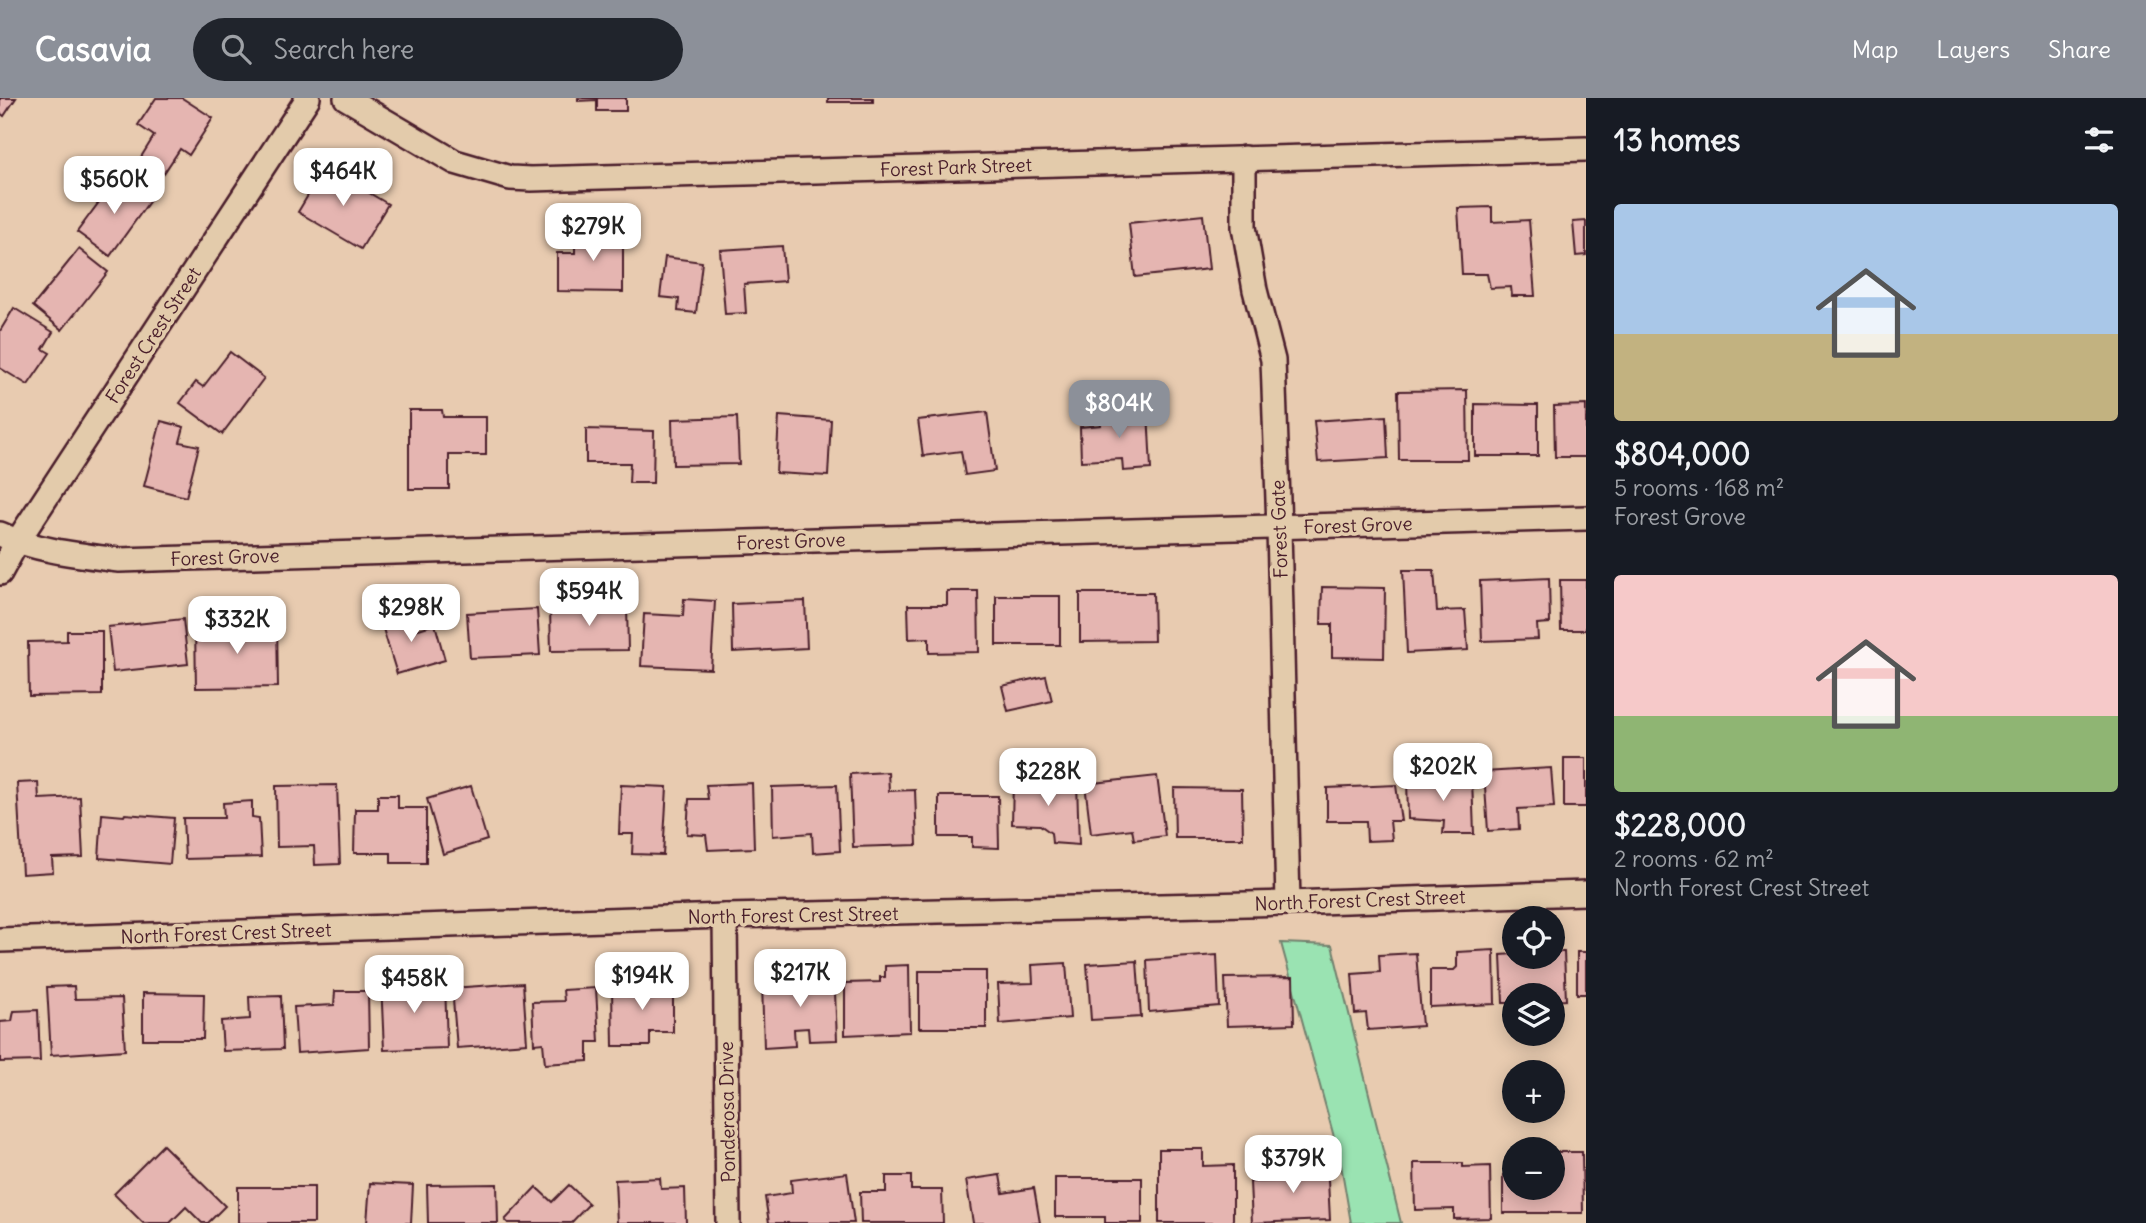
<!DOCTYPE html>
<html lang="en">
<head>
<meta charset="utf-8">
<style>
	body { margin:0; font-family:Delius,sans-serif; background:#20242c; color:#f1f3f6; height:100vh; display:flex; flex-direction:column; font-size:26px; white-space:nowrap }
	* { box-sizing:border-box; margin:0 }
	p { font-size:23px; color:#9ea1a6 }
	.icon { flex:none; width:38px; height:38px; fill:none; stroke:currentColor; stroke-width:2; stroke-linecap:round; stroke-linejoin:round }
	.map { position:relative; flex:1; overflow:hidden }
	.drawer { display:flex; flex-direction:column; background:#171b24; width:560px }
	.drawer>* { flex:none }
	.buttons { position:absolute; left:1502px; top:808px; display:grid; gap:14px }
	.buttons a { display:grid; place-items:center; width:63px; height:63px; border-radius:50%; background:#171b24; box-shadow:0 4px 18px #0003; font-size:35px }
	.price { position:absolute; translate:-50% -60px; padding:0 16px; border-radius:14px; background:#fff; color:#222; font-size:23px; line-height:46px; filter:drop-shadow(0 2px 4px #0008) }
	.price::after { content:''; position:absolute; left:50%; top:42px; width:21px; height:16px; margin-left:-10px; background:inherit; clip-path:polygon(0 0,100% 0,50% 100%) }
	.price.current { background:#8c9099; color:#fff }
	ul { padding:0; list-style:none }
	li { display:grid; align-content:center; gap:14px; height:371px; padding:0 28px }
	li span { display:grid; place-items:center; height:217px; border-radius:7px; color:#555 }
	li>.icon { margin-inline-start:auto }
	span .icon { width:126px; height:126px; fill:#fffc; stroke-width:1 }
	li b { font-size:30px }
	h2 { display:flex; justify-content:space-between; align-items:center; height:84px; padding:0 28px; font-size:30px }
	header { display:flex; align-items:center; gap:42px; box-sizing:border-box; height:98px; padding:0 35px; background:#8c9099; color:#fff }
	header strong { font-size:33px }
	nav { display:flex; gap:38px; margin-inline-start:auto; font-size:24px }
	.search { width:490px; height:63px; background:#20242c; display:flex; align-items:center; gap:18px; box-sizing:border-box; padding:0 24px; border-radius:38px; color:#9ea1a6; font-size:26px }
	main { display:flex; flex:1; min-height:0 }
	.map>svg:first-child { display:block }
	.green { fill:#9ae3b2; stroke:#72816e; stroke-width:2 }
	.building { fill:#e5b5b1; stroke:#4a1f2b; stroke-width:2 }
	.lines { fill:none; stroke-linecap:round; stroke-linejoin:round }
	.street-casing { stroke:#4a1f2b; stroke-width:28 }
	.street { stroke:#e3cbab; stroke-width:23 }
	.labels { text-anchor:middle; dominant-baseline:central; stroke-width:7; stroke-linejoin:round; paint-order:stroke }
	.street-label { font-size:19px; fill:#4a1f2b; stroke:#e3cbab }
</style>
</head>
<body>
<header>
<strong>Casavia</strong>
<div class="search"><svg class="icon" aria-label="search" viewBox="0 0 24 24"><circle cx="10" cy="10" r="6"/><path d="M15 15l6 6"/></svg>Search here</div>
<nav><a>Map</a><a>Layers</a><a>Share</a></nav>
</header>
<main>
<div class="map">
<svg width="1586" height="1125" viewBox="0 0 1586 1125">
	<rect width="100%" height="100%" fill="#e8cbb0"/>
	<filter id="ink" filterUnits="userSpaceOnUse"><feTurbulence type="fractalNoise" baseFrequency=".0143" numOctaves="2"/><feDisplacementMap in="SourceGraphic" scale="14" xChannelSelector="R" yChannelSelector="G"/><feConvolveMatrix kernelMatrix="1 2 1 2 8 2 1 2 1" color-interpolation-filters="sRGB"/></filter>
	<g filter="url(#ink)">
		<!-- green -->
		<polygon class="green" points="1281,845 1332,847 1401,1125 1351,1125 1340,1061"/>
		<!-- building -->
		<g class="building">
			<polygon points="0,0 16,0 4,18 0,15"/>
			<polygon points="156,0 182,0 213,20 189,57 180,51 164,75 141,59 154,38 138,27"/>
			<polygon points="578,0 626,0 626,13 597,13 597,2 578,3"/>
			<rect x="828" y="0" width="45" height="4"/>
			<polygon points="325,69 388,106 361,151 298,114"/>
			<polygon points="119,77 151,101 110,158 77,134"/>
			<polygon points="1492,109 1492,124 1529,122 1535,198 1512,198 1511,189 1490,190 1487,176 1462,176 1458,110"/>
			<polygon points="1203,117 1209,171 1135,179 1129,125"/>
			<polygon points="1586,123 1586,157 1576,158 1573,124"/>
			<polygon points="575,131 623,131 623,194 557,193 557,155 575,155"/>
			<polygon points="782,148 785,183 744,186 746,215 725,216 720,152"/>
			<polygon points="79,151 108,174 62,232 33,208"/>
			<polygon points="665,159 702,164 696,215 678,213 679,201 660,199"/>
			<polygon points="14,210 53,234 43,251 50,255 28,287 0,270 0,233"/>
			<polygon points="230,254 264,280 222,336 180,305 196,284 203,289"/>
			<polygon points="1467,292 1468,362 1399,362 1398,293"/>
			<polygon points="1475,306 1538,307 1538,358 1475,358"/>
			<polygon points="1586,307 1586,359 1555,359 1554,308"/>
			<polygon points="409,312 442,312 443,319 486,319 486,357 449,357 449,391 409,391"/>
			<polygon points="1148,313 1151,371 1123,373 1122,361 1081,363 1080,329 1101,327 1100,315"/>
			<polygon points="987,314 995,373 965,377 961,353 923,358 918,322"/>
			<polygon points="779,318 831,322 828,378 776,375"/>
			<polygon points="1386,318 1388,360 1318,364 1314,323"/>
			<polygon points="737,319 739,366 673,367 672,321"/>
			<polygon points="161,323 184,329 180,344 199,348 186,399 144,388"/>
			<polygon points="586,331 654,333 653,385 629,385 630,365 586,365"/>
			<polygon points="1403,472 1434,472 1437,513 1465,512 1468,552 1407,555"/>
			<polygon points="1549,480 1550,525 1537,526 1538,541 1482,543 1480,483"/>
			<polygon points="1560,482 1586,482 1586,532 1561,532"/>
			<polygon points="1322,489 1385,490 1384,560 1332,559 1332,526 1321,526"/>
			<polygon points="947,493 978,493 979,554 929,555 929,540 909,541 908,507 947,507"/>
			<polygon points="1080,495 1153,495 1154,543 1080,544"/>
			<rect x="996" y="498" width="64" height="49"/>
			<polygon points="684,501 715,503 711,571 641,568 644,516 683,518"/>
			<polygon points="805,503 807,550 733,554 732,506"/>
			<polygon points="627,508 628,552 551,553 550,509"/>
			<polygon points="537,511 540,557 470,560 467,515"/>
			<polygon points="406,513 412,533 435,526 445,562 397,576 380,521"/>
			<polygon points="183,521 188,566 113,574 108,529"/>
			<polygon points="277,525 278,589 196,590 195,527"/>
			<polygon points="67,533 102,533 102,597 29,598 28,544 67,543"/>
			<polygon points="1046,578 1052,603 1008,613 1002,588"/>
			<rect x="1564" y="660" width="22" height="49"/>
			<polygon points="1551,670 1554,709 1518,711 1519,731 1488,733 1484,674"/>
			<polygon points="888,674 889,693 915,692 917,747 853,749 850,676"/>
			<polygon points="1157,678 1165,738 1134,742 1132,731 1091,736 1085,686"/>
			<polygon points="1407,680 1472,680 1474,736 1443,736 1444,723 1408,721"/>
			<polygon points="1013,682 1077,685 1079,747 1052,745 1051,735 1040,727 1012,726"/>
			<polygon points="38,684 39,701 80,699 83,759 52,760 53,774 22,776 17,685"/>
			<polygon points="752,685 754,750 708,752 706,737 687,736 689,701 708,701 706,687"/>
			<polygon points="337,687 340,766 315,767 314,748 277,749 276,688"/>
			<polygon points="621,687 667,689 663,757 632,756 633,736 619,736"/>
			<polygon points="837,687 840,753 813,755 812,735 773,738 772,689"/>
			<polygon points="1396,687 1401,723 1390,723 1392,742 1367,743 1366,723 1327,723 1327,690"/>
			<polygon points="471,688 487,742 443,756 427,701"/>
			<polygon points="1174,690 1242,691 1243,740 1175,740"/>
			<polygon points="378,697 398,697 398,710 426,710 426,765 391,765 391,755 354,755 355,711 378,711"/>
			<polygon points="939,698 998,698 999,750 972,749 972,739 939,739"/>
			<polygon points="252,703 252,719 259,720 261,759 185,761 183,720 224,720 223,705"/>
			<polygon points="102,716 124,718 125,716 174,720 170,766 99,760"/>
			<polygon points="1494,852 1495,906 1430,909 1430,872 1454,872 1457,869 1457,854"/>
			<polygon points="1552,854 1564,854 1566,902 1552,903 1552,898 1514,898 1514,905 1503,905 1501,857 1514,856 1514,859 1552,859"/>
			<rect x="1577" y="854" width="9" height="42"/>
			<polygon points="1416,855 1422,928 1368,932 1366,915 1355,916 1352,876 1380,874 1379,857"/>
			<polygon points="1217,857 1219,908 1149,914 1147,862"/>
			<polygon points="1137,863 1141,919 1091,922 1087,866"/>
			<polygon points="1066,865 1070,920 1000,926 998,886 1033,885 1032,867"/>
			<polygon points="909,867 910,934 845,937 845,885 880,884 880,879 885,879 885,868"/>
			<polygon points="834,870 837,942 809,943 808,930 794,931 795,948 764,950 762,885 797,884 803,878 803,873"/>
			<rect x="919" y="873" width="67" height="57"/>
			<polygon points="648,878 673,878 673,934 650,934 650,948 613,948 612,889 648,889"/>
			<polygon points="1293,879 1294,926 1227,928 1225,880"/>
			<polygon points="411,882 411,903 418,895 419,882 445,882 447,950 384,952 381,883"/>
			<polygon points="523,885 527,945 457,950 452,890"/>
			<polygon points="74,888 75,901 122,900 125,952 51,957 47,889"/>
			<polygon points="596,890 599,944 588,944 588,963 545,966 543,945 534,946 532,904 564,903 563,892"/>
			<polygon points="335,893 368,893 369,950 297,955 294,909 334,907"/>
			<polygon points="143,895 204,896 203,941 143,941"/>
			<polygon points="281,898 283,951 223,953 221,923 250,921 249,899"/>
			<polygon points="38,912 40,963 0,964 0,924 12,923 14,913"/>
			<polygon points="163,1047 225,1108 208,1125 202,1125 186,1109 170,1125 143,1125 114,1096"/>
			<polygon points="1159,1051 1203,1051 1203,1068 1233,1067 1233,1125 1159,1125"/>
			<polygon points="1552,1054 1582,1054 1583,1115 1503,1115 1503,1077 1514,1077 1514,1090 1552,1090"/>
			<polygon points="1327,1062 1330,1122 1252,1125 1250,1084 1287,1083 1286,1063"/>
			<polygon points="1414,1065 1463,1065 1463,1069 1490,1068 1491,1120 1454,1121 1454,1111 1415,1112"/>
			<polygon points="847,1075 854,1125 769,1125 765,1099 792,1095 791,1082"/>
			<polygon points="1000,1077 1003,1095 1034,1090 1040,1125 973,1125 966,1082"/>
			<polygon points="886,1078 911,1078 911,1092 942,1092 943,1125 861,1125 860,1094 886,1094"/>
			<polygon points="660,1080 661,1091 685,1090 686,1125 617,1125 615,1082"/>
			<polygon points="1055,1080 1142,1080 1142,1125 1105,1125 1105,1119 1055,1119"/>
			<polygon points="370,1085 413,1087 411,1125 367,1125"/>
			<polygon points="497,1086 498,1125 428,1125 427,1087"/>
			<polygon points="569,1087 589,1106 571,1125 508,1125 505,1122 536,1089 552,1104"/>
			<rect x="238" y="1089" width="76" height="36"/>
		</g>
		<g class="lines">
			<!-- street casing -->
			<g class="street-casing">
				<g id="street">
					<polyline points="346,0 455,64 510,80 531,81 1586,51"/>
					<polyline points="1244,60 1244,129 1255,192 1273,262 1279,430 1288,805"/>
					<path d="M 0,436 C 37,453 79,457 119,462 L 1586,420"/>
					<polyline points="0,475 17,444 308,0"/>
					<polyline points="725,818 728,1125"/>
					<polyline points="0,842 725,818 1288,805 1586,795"/>
				</g>
			</g>
			<!-- street -->
			<use href="#street" class="street"/>
		</g>
	</g>
	<g class="labels">
		<!-- street labels -->
		<g class="street-label">
			<text transform="translate(956 69) rotate(-2)">Forest Park Street</text>
			<text transform="translate(153 237) rotate(-57)">Forest Crest Street</text>
			<text transform="translate(1358 427) rotate(-2)">Forest Grove</text>
			<text transform="translate(1279 431) rotate(-92)">Forest Gate</text>
			<text transform="translate(791 443) rotate(-2)">Forest Grove</text>
			<text transform="translate(225 459) rotate(-2)">Forest Grove</text>
			<text transform="translate(1360 802) rotate(-2)">North Forest Crest Street</text>
			<text transform="translate(793 817) rotate(-1)">North Forest Crest Street</text>
			<text transform="translate(226 835) rotate(-2)">North Forest Crest Street</text>
			<text transform="translate(727 1014) rotate(-91)">Ponderosa Drive</text>
		</g>
	</g>
</svg>
<div class="buttons">
<a><svg class="icon" aria-label="locate" viewBox="0 0 24 24"><circle cx="12" cy="12" r="6"/><path d="M12 2v4M12 18v4M2 12h4M18 12h4"/></svg></a>
<a><svg class="icon" aria-label="layers" viewBox="0 0 24 24"><path d="M12 4l9 5-9 5-9-5zM3 14l9 5 9-5"/></svg></a>
<a>+</a>
<a>−</a>
</div>
<b class="price" style="left:343px;top:110px">$464K</b>
<b class="price" style="left:114px;top:118px">$560K</b>
<b class="price" style="left:593px;top:165px">$279K</b>
<b class="price current" style="left:1119px;top:342px">$804K</b>
<b class="price" style="left:589px;top:530px">$594K</b>
<b class="price" style="left:411px;top:546px">$298K</b>
<b class="price" style="left:237px;top:558px">$332K</b>
<b class="price" style="left:1443px;top:705px">$202K</b>
<b class="price" style="left:1048px;top:710px">$228K</b>
<b class="price" style="left:800px;top:911px">$217K</b>
<b class="price" style="left:642px;top:914px">$194K</b>
<b class="price" style="left:414px;top:917px">$458K</b>
<b class="price" style="left:1293px;top:1097px">$379K</b>
</div>
<section class="drawer">
<h2>13 homes<svg class="icon" aria-label="filters" viewBox="0 0 24 24"><path d="M4 7h16M4 17h16"/><circle cx="9" cy="7" r="2"/><circle cx="15" cy="17" r="2"/></svg></h2>
<ul>
<li><span style="background:linear-gradient(#a9c7e8 60%,#c2b280 0)"><svg class="icon" aria-label="home" viewBox="0 0 24 24"><path d="M3 11l9-7 9 7M6 9v11h12V9"/></svg></span><div><b>$804,000</b><p>5 rooms · 168 m²</p><p>Forest Grove</p></div></li>
<li><span style="background:linear-gradient(#f6c9c9 65%,#8fb573 0)"><svg class="icon" aria-label="home" viewBox="0 0 24 24"><path d="M3 11l9-7 9 7M6 9v11h12V9"/></svg></span><div><b>$228,000</b><p>2 rooms · 62 m²</p><p>North Forest Crest Street</p></div></li>
</ul>
</section>
</main>
</body>
</html>
